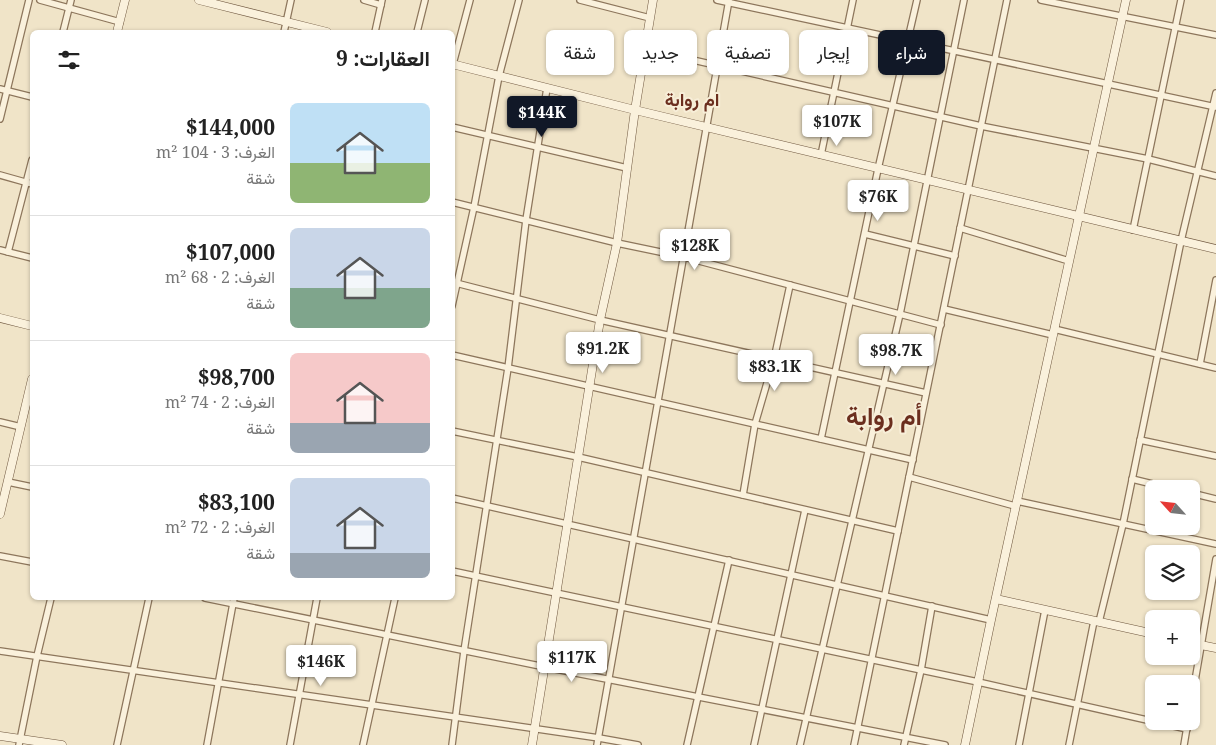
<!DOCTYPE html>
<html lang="ar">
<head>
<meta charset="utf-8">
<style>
	body { margin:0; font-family:"Noto Serif",Vazirmatn,serif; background:#f2f2f2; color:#222; direction:rtl; height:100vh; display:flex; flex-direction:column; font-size:19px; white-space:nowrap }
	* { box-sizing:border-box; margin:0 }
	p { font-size:16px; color:#767676 }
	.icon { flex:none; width:28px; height:28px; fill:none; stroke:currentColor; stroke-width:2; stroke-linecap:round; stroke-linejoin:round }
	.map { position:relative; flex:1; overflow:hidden; direction:ltr }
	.side { position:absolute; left:30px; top:30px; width:425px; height:570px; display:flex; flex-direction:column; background:#fff; border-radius:8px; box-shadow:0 1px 4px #0004; direction:rtl }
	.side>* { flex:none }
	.banner { position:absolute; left:470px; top:30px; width:475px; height:45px; direction:rtl; display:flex; gap:10px }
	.needle { width:32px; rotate:297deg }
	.fabs { position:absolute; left:1145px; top:480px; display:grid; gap:10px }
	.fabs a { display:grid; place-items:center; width:55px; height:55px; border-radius:8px; background:#fff; box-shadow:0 1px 4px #0004; font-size:25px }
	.price { position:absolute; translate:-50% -42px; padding:0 11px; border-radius:5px; background:#fff; color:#222; font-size:16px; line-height:32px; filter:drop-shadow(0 1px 2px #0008) }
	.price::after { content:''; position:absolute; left:50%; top:30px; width:15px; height:11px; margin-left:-8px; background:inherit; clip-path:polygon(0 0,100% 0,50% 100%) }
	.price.selected { background:#111827; color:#fff }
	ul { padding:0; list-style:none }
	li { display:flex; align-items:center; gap:15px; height:125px; padding:0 25px }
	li+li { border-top:1px solid #e0e0e0 }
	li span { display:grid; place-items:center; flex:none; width:140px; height:100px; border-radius:8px; color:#555 }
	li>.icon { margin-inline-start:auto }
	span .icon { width:60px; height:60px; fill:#fffc; stroke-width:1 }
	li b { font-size:21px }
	h2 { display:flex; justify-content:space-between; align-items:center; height:60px; padding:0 25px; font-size:21px }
	.pill { padding:0 18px; border-radius:8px; background:#fff; box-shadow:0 1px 4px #0004; font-size:18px; line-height:45px }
	.pill.selected { background:#111827; color:#fff }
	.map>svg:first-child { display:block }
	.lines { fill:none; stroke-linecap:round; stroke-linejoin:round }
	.street-casing { stroke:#8d765c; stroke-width:8 }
	.secondary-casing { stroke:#6f573f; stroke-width:9 }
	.street { stroke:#faf1dc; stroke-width:5.5 }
	.secondary { stroke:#faf1dc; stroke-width:8 }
	.labels { text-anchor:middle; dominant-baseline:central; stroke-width:4; stroke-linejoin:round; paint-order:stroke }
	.quarter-label { font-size:18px; font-weight:bold; fill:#6b2e1e; stroke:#f7eed8 }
	.town-label { font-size:25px; font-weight:bold; fill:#6b2e1e; stroke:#f7eed8 }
</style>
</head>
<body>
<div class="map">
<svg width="1216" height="745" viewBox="0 0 1216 745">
	<rect width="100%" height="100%" fill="#f0e4c8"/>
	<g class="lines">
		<!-- street casing -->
		<g class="street-casing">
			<g id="street">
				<polyline points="40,0 120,22"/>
				<polyline points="364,0 381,5"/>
				<polyline points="580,0 650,18"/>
				<polyline points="717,0 1216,107"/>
				<polyline points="1041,0 1216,35"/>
				<polyline points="63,32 71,0"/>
				<polyline points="284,32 291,0"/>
				<polyline points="375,32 382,0"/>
				<polyline points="417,32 425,0"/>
				<polyline points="645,49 981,126 1148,159 1216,176"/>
				<polyline points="453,64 470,0"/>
				<polyline points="0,89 32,97"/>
				<polyline points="0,119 29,0"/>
				<polyline points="452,127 627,168"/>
				<polyline points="821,155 853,0"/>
				<polyline points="0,175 32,184"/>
				<polyline points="452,202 617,243 684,257 941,325"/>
				<polyline points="960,228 1069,261"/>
				<polyline points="1133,230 1181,0"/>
				<polyline points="865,234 955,256"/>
				<polyline points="0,250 32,258"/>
				<polyline points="8,252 32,160"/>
				<polyline points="452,282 600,320 926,393"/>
				<polyline points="452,306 474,207 499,76 519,0"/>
				<polyline points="944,309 1053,335"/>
				<polyline points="1054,329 1216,368"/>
				<polyline points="452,355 913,460"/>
				<polyline points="1200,364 1216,280"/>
				<polyline points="0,422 21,427"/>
				<polyline points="452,431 578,457 898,531"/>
				<polyline points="821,439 878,169 917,0"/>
				<polyline points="1140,440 1216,456"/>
				<polyline points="909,477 1015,506"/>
				<polyline points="1132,479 1173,489"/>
				<polyline points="8,482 32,487"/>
				<polyline points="1191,493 1216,499"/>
				<polyline points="743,495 755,424 774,359 790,285"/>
				<polyline points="452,498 991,620"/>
				<polyline points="1017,501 1216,544"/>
				<polyline points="0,556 32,562"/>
				<polyline points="452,571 978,682 1187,729"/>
				<polyline points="205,598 545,667 945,745"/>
				<polyline points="1099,622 1123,524 1181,241 1216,93"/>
				<polyline points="0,651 599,738 638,745"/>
				<polyline points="1191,704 1216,559"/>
				<polyline points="19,745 37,656 51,598"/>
				<polyline points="117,745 149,598"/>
				<polyline points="207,745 234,598"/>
				<polyline points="290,745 317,598"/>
				<polyline points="363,745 395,598"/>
				<polyline points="452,745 464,651 508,368 526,220 547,88"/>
				<polyline points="597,745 729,0"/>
				<polyline points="687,745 729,560"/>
				<polyline points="754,745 805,510"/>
				<polyline points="800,745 900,314 964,0"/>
				<polyline points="854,745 1007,0"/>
				<polyline points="904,745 921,670 932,606"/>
				<polyline points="1019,745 1045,610"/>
				<polyline points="1069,745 1094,621"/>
				<polyline points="1184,745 1188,721"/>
			</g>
		</g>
		<!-- secondary casing -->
		<g class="secondary-casing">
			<g id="secondary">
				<polyline points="199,0 327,32"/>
				<polyline points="117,32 125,0"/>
				<polyline points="452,64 635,110 1216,249"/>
				<polyline points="0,318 32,326"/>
				<polyline points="0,514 32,379"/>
				<polyline points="996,599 1154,634"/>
				<polyline points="1191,643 1216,648"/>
				<polyline points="0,736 62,745"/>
				<polyline points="532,745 600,320 617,243 635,110 653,0"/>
				<polyline points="965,745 991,620 1126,0"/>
			</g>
		</g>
		<!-- street -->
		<use href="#street" class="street"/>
		<!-- secondary -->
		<use href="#secondary" class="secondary"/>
	</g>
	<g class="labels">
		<!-- quarter labels -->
		<g class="quarter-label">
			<text x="692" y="99">ام روابة</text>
		</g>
		<!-- town labels -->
		<g class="town-label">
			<text x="884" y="415">أم روابة</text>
		</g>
	</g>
</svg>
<div class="fabs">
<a><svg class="needle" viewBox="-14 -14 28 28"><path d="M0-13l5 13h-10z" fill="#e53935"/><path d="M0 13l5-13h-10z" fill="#767676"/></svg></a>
<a><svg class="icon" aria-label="layers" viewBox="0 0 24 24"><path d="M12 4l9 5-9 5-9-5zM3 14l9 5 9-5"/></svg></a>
<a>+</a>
<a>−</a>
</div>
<b class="price selected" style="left:542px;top:138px">$144K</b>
<b class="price" style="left:837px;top:147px">$107K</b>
<b class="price" style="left:878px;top:222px">$76K</b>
<b class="price" style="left:695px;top:271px">$128K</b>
<b class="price" style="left:603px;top:374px">$91.2K</b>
<b class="price" style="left:896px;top:376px">$98.7K</b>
<b class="price" style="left:775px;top:392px">$83.1K</b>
<b class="price" style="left:572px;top:683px">$117K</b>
<b class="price" style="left:321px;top:687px">$146K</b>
<div class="banner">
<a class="pill selected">شراء</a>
<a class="pill">إيجار</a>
<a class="pill">تصفية</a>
<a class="pill">جديد</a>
<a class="pill">شقة</a>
</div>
<section class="side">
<h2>العقارات: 9<svg class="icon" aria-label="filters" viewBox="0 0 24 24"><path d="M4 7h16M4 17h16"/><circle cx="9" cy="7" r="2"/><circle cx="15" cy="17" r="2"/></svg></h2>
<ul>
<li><span style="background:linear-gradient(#bfe0f5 60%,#8fb573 0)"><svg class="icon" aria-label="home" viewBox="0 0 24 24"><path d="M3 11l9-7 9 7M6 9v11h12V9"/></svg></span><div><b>$144,000</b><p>الغرف: 3 · 104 m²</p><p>شقة</p></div></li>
<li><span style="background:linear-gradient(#c9d6e8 60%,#7fa58c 0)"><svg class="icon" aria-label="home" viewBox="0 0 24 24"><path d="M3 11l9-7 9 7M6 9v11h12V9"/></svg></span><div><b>$107,000</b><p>الغرف: 2 · 68 m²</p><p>شقة</p></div></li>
<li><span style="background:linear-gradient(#f6c9c9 70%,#9aa5b1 0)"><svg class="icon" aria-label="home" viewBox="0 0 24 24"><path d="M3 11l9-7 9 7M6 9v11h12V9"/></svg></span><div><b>$98,700</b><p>الغرف: 2 · 74 m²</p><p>شقة</p></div></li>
<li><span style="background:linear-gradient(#c9d6e8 75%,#9aa5b1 0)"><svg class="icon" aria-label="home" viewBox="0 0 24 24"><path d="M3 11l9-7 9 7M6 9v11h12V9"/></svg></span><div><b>$83,100</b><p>الغرف: 2 · 72 m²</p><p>شقة</p></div></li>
</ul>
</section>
</div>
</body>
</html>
